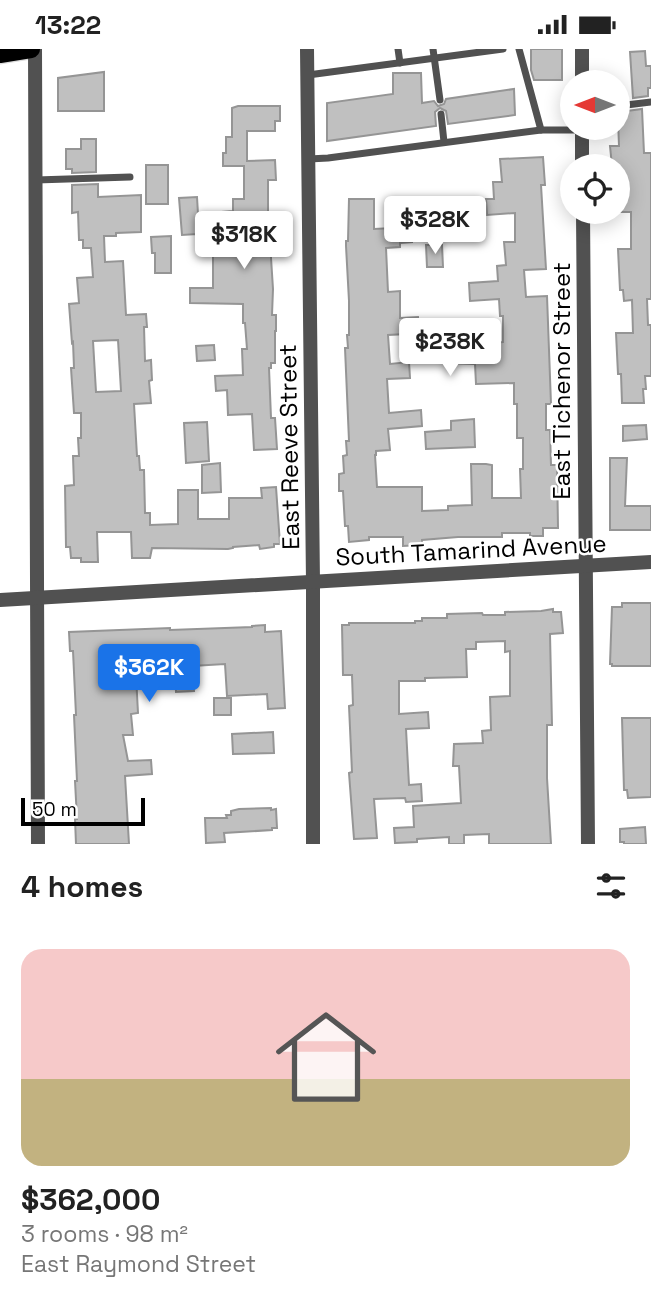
<!DOCTYPE html>
<html lang="en">
<head>
<meta charset="utf-8">
<style>
	body { margin:0; font-family:"Space Grotesk",sans-serif; background:#f2f2f2; color:#222; height:100vh; display:flex; flex-direction:column; font-size:26px; white-space:nowrap }
	* { box-sizing:border-box; margin:0 }
	p { font-size:23px; color:#767676 }
	.icon { flex:none; width:38px; height:38px; fill:none; stroke:currentColor; stroke-width:2; stroke-linecap:round; stroke-linejoin:round }
	.map { position:relative; height:795px; overflow:hidden }
	.drawer { display:flex; flex-direction:column; background:#fff; flex:1 }
	.drawer>* { flex:none }
	.needle { width:46px; rotate:270deg }
	.controls { position:absolute; left:560px; top:21px; display:grid; gap:14px }
	.controls a { display:grid; place-items:center; width:70px; height:70px; border-radius:50%; background:#fff; box-shadow:0 4px 18px #0003; font-size:35px }
	.scale { position:absolute; left:21px; bottom:18px; width:124px; box-sizing:border-box; padding-left:7px; border:4px solid #000; border-top:0; font-size:19px; line-height:24px; white-space:nowrap; color:#000; -webkit-text-stroke:5px #fff; paint-order:stroke }
	.price { position:absolute; translate:-50% -60px; padding:0 16px; border-radius:7px; background:#fff; color:#222; font-size:23px; line-height:46px; filter:drop-shadow(0 2px 4px #0008) }
	.price::after { content:''; position:absolute; left:50%; top:42px; width:21px; height:16px; margin-left:-10px; background:inherit; clip-path:polygon(0 0,100% 0,50% 100%) }
	.price.current { background:#1a73e8; color:#fff }
	ul { padding:0; list-style:none }
	li { display:grid; align-content:center; gap:14px; height:371px; padding:0 21px }
	li span { display:grid; place-items:center; height:217px; border-radius:21px; color:#555 }
	li>.icon { margin-inline-start:auto }
	span .icon { width:126px; height:126px; fill:#fffc; stroke-width:1 }
	li b { font-size:30px }
	h2 { display:flex; justify-content:space-between; align-items:center; height:84px; padding:0 21px; font-size:30px }
	.status { display:flex; justify-content:space-between; align-items:center; height:49px; padding:0 35px; background:#fff; direction:ltr }
	.status svg { height:19px; fill:currentColor }
	.map>svg:first-child { display:block }
	.building { fill:#c0c0c0; stroke:#959595; stroke-width:2; fill-rule:evenodd }
	.lines { fill:none; stroke-linecap:round; stroke-linejoin:round }
	.primary-casing { stroke:#dbdbdb; stroke-width:21 }
	.lane { stroke:#515151; stroke-width:7 }
	.street { stroke:#515151; stroke-width:14 }
	.primary { stroke:#000; stroke-width:18 }
	.labels { text-anchor:middle; dominant-baseline:central; stroke-width:5; stroke-linejoin:round; paint-order:stroke }
	.street-label { font-size:24px; fill:#000; stroke:#fff }
</style>
</head>
<body>
<div class="status"><b>13:22</b><svg viewBox="0 0 49 12"><path d="M0 12V9h3v3zM5 12V6h3v6zM10 12V3h3v9zM15 12V0h3v12zM26 1h20v11H26zM47 4h2v5h-2z"/></svg></div>
<div class="map">
<svg width="651" height="795" viewBox="0 0 651 795">
	<rect width="100%" height="100%" fill="#fff"/>
	<!-- building -->
	<g class="building">
		<polygon points="531,0 562,0 562,31 534,31 531,21"/>
		<polygon points="645,2 646,17 651,17 651,39 648,39 648,47 633,49 630,3"/>
		<polygon points="104,23 104,62 58,62 58,29"/>
		<polygon points="393,24 421,24 422,54 434,52 438,57 444,55 446,50 514,40 515,66 448,75 446,62 440,59 435,63 436,77 327,92 327,54 393,45"/>
		<polygon points="238,57 280,57 280,72 275,72 275,82 247,82 247,112 275,111 276,131 268,131 268,162 273,240 272,266 276,266 276,282 275,282 275,314 271,314 271,319 269,319 271,369 275,369 277,400 254,401 252,365 228,366 227,341 216,342 215,327 243,326 242,300 247,300 245,274 243,274 243,255 190,254 190,239 213,239 213,189 197,191 197,185 182,186 179,149 197,148 198,165 233,162 233,150 244,150 244,117 223,117 223,104 226,104 226,88 232,88 232,59"/>
		<polygon points="642,60 644,104 651,104 651,250 647,250 648,276 651,276 651,327 645,327 646,340 643,340 644,354 622,354 621,325 618,325 616,284 633,284 632,251 624,252 623,241 620,241 618,200 631,200 631,163 618,163 618,117 612,117 610,97 619,97 618,70 620,69 619,63"/>
		<polygon points="81,90 96,90 96,123 72,124 72,120 66,120 66,100 81,100"/>
		<polygon points="543,108 545,136 541,136 546,220 524,221 526,248 547,247 551,355 546,355 546,381 550,381 551,416 557,416 558,479 543,479 543,487 530,487 530,484 502,484 502,488 458,488 422,491 422,496 403,497 403,488 369,488 369,491 349,493 348,477 345,477 343,442 339,442 339,425 344,424 343,407 347,406 346,392 349,392 345,299 348,299 347,286 349,286 349,252 346,197 346,192 348,192 349,150 374,150 374,180 411,178 412,193 400,194 400,198 386,199 388,243 400,242 400,269 418,268 419,284 409,285 407,282 407,285 388,286 390,315 409,313 410,329 387,330 389,364 421,361 422,377 388,380 390,401 376,402 376,406 375,406 377,438 422,438 422,462 448,461 448,457 472,456 471,415 486,415 492,416 492,449 521,449 520,420 523,420 523,389 517,389 517,355 514,355 514,334 476,335 475,315 448,314 448,296 483,297 483,294 503,293 503,267 500,267 499,250 470,252 469,234 498,232 497,217 506,216 504,193 515,193 515,164 487,166 486,150 494,150 493,133 502,133 500,110"/>
		<rect x="146" y="116" width="22" height="39"/>
		<path d="M 98,135 L 98,148 L 141,146 L 141,183 L 116,184 L 116,187 L 104,187 L 105,213 L 123,212 L 126,266 L 146,265 L 147,278 L 144,278 L 145,312 L 151,311 L 152,331 L 149,332 L 151,354 L 134,355 L 137,407 L 139,407 L 140,421 L 144,421 L 145,464 L 150,464 L 150,476 L 178,475 L 178,441 L 198,441 L 198,470 L 229,470 L 229,449 L 262,449 L 261,439 L 276,438 L 280,495 L 274,495 L 274,498 L 260,500 L 259,496 L 233,498 L 233,499 L 228,500 L 152,499 L 150,509 L 132,509 L 131,483 L 97,483 L 98,513 L 81,513 L 81,509 L 71,509 L 70,498 L 66,498 L 65,437 L 74,436 L 73,407 L 79,407 L 78,389 L 81,389 L 81,364 L 74,364 L 71,319 L 74,319 L 73,293 L 72,294 L 69,255 L 79,254 L 77,229 L 93,228 L 91,199 L 83,199 L 83,191 L 79,191 L 78,163 L 72,164 L 72,136 ZM 118,291 L 121,342 L 96,343 L 93,292 Z"/>
		<polygon points="480,161 481,182 477,182 478,190 454,191 453,162"/>
		<polygon points="171,187 171,224 155,224 155,204 152,204 151,188"/>
		<polygon points="426,196 442,196 443,218 427,218"/>
		<polygon points="434,283 439,288 439,305 428,305 423,300 424,284"/>
		<polygon points="214,296 215,311 197,312 196,297"/>
		<polygon points="474,370 475,398 426,400 425,383 451,381 451,372"/>
		<polygon points="207,373 209,412 186,414 184,374"/>
		<polygon points="646,376 647,390 623,392 623,377"/>
		<polygon points="610,409 627,409 625,457 651,457 651,481 610,481"/>
		<polygon points="220,414 221,443 202,444 202,416"/>
		<polygon points="622,554 651,554 651,617 612,617 612,615 610,615 612,558 622,558"/>
		<polygon points="553,560 553,563 561,563 563,584 550,585 552,676 547,676 547,729 551,795 489,795 489,785 464,786 464,795 449,795 449,788 417,790 417,793 395,794 394,779 414,778 413,757 461,754 459,717 453,717 454,695 483,694 482,682 491,681 490,648 510,647 510,602 505,603 505,592 476,593 476,600 466,600 467,628 425,629 425,632 399,632 399,665 428,663 429,679 406,680 409,736 421,735 422,752 406,753 405,749 374,750 377,789 354,790 349,724 352,723 349,657 353,656 352,626 343,626 342,576 349,576 349,574 415,574 415,572 422,572 422,569 447,569 447,565 482,564 483,566 505,566 505,563 541,562"/>
		<polygon points="265,576 265,583 281,582 285,659 268,660 267,645 227,647 225,615 192,617 194,642 176,643 175,621 165,622 164,611 138,612 139,626 136,627 138,664 131,665 133,686 123,686 128,712 151,711 152,725 125,727 129,795 76,795 75,770 77,770 75,732 77,732 74,666 76,666 73,602 70,602 69,583 170,579 170,581 252,578 252,577"/>
		<rect x="214" y="649" width="17" height="17"/>
		<polygon points="622,669 651,669 651,748 628,749 627,741 624,741"/>
		<polygon points="273,683 274,704 233,705 232,685"/>
		<polygon points="271,759 271,761 276,760 277,779 272,779 272,781 224,784 225,793 206,794 205,769 227,769 226,766 231,766 231,762 239,760"/>
		<polygon points="645,778 646,795 624,795 624,793 620,793 620,780"/>
	</g>
	<g class="lines">
		<!-- primary casing -->
		<g class="primary-casing">
			<polyline id="primary" points="0,5 31,0"/>
		</g>
		<!-- lane -->
		<g class="lane">
			<polyline points="398,0 400,14"/>
			<polyline points="433,0 440,51"/>
			<polyline points="519,0 541,81"/>
			<polyline points="308,26 503,0"/>
			<polyline points="618,57 651,53"/>
			<polyline points="441,65 444,93"/>
			<polyline points="309,110 328,109 541,81 582,81"/>
			<polyline points="36,131 130,128"/>
		</g>
		<!-- street -->
		<g class="street">
			<polyline points="35,0 38,795"/>
			<polyline points="307,0 313,533 313,795"/>
			<polyline points="582,0 582,33"/>
			<polyline points="582,79 582,117"/>
			<polyline points="583,163 588,795"/>
			<polyline points="0,551 651,513"/>
		</g>
		<!-- primary -->
		<use href="#primary" class="primary"/>
	</g>
	<g class="labels">
		<!-- street labels -->
		<g class="street-label">
			<text transform="translate(561 332) rotate(-90)">East Tichenor Street</text>
			<text transform="translate(289 398) rotate(-91)">East Reeve Street</text>
			<text transform="translate(471 501) rotate(-3)">South Tamarind Avenue</text>
		</g>
	</g>
</svg>
<div class="controls">
<a><svg class="needle" viewBox="-14 -14 28 28"><path d="M0-13l5 13h-10z" fill="#e53935"/><path d="M0 13l5-13h-10z" fill="#767676"/></svg></a>
<a><svg class="icon" aria-label="locate" viewBox="0 0 24 24"><circle cx="12" cy="12" r="6"/><path d="M12 2v4M12 18v4M2 12h4M18 12h4"/></svg></a>
</div>
<div class="scale">50 m</div>
<b class="price" style="left:435px;top:207px">$328K</b>
<b class="price" style="left:244px;top:222px">$318K</b>
<b class="price" style="left:450px;top:329px">$238K</b>
<b class="price current" style="left:149px;top:655px">$362K</b>
</div>
<section class="drawer">
<h2>4 homes<svg class="icon" aria-label="filters" viewBox="0 0 24 24"><path d="M4 7h16M4 17h16"/><circle cx="9" cy="7" r="2"/><circle cx="15" cy="17" r="2"/></svg></h2>
<ul>
<li><span style="background:linear-gradient(#f6c9c9 60%,#c2b280 0)"><svg class="icon" aria-label="home" viewBox="0 0 24 24"><path d="M3 11l9-7 9 7M6 9v11h12V9"/></svg></span><div><b>$362,000</b><p>3 rooms · 98 m²</p><p>East Raymond Street</p></div></li>
</ul>
</section>
</body>
</html>
